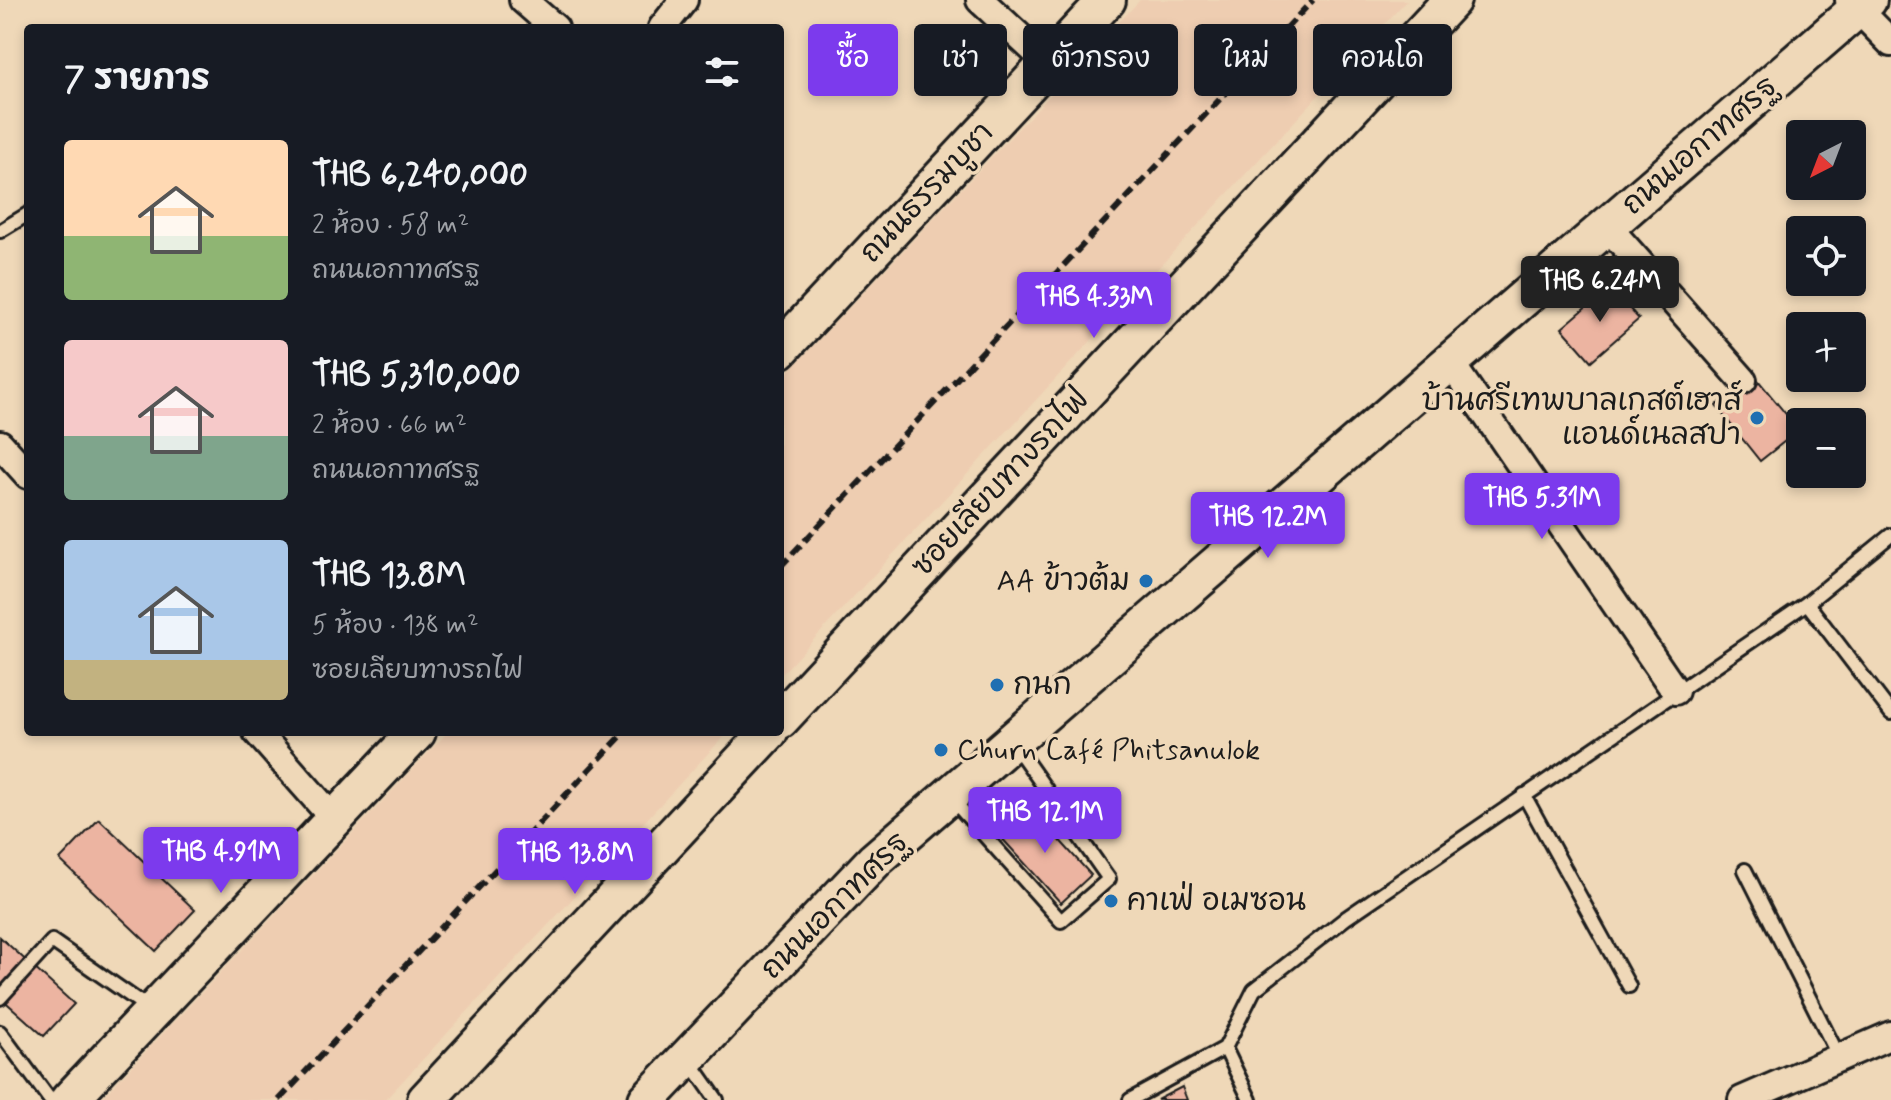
<!DOCTYPE html>
<html lang="th">
<head>
<meta charset="utf-8">
<style>
	body { margin:0; font-family:Mynerve,"Playpen Sans Thai",sans-serif; background:#242831; color:#f1f3f6; height:100vh; display:flex; flex-direction:column; font-size:30px; white-space:nowrap }
	* { box-sizing:border-box; margin:0 }
	p { font-size:26px; color:#9ea1a6 }
	.icon { flex:none; width:44px; height:44px; fill:none; stroke:currentColor; stroke-width:2; stroke-linecap:round; stroke-linejoin:round }
	.map { position:relative; flex:1; overflow:hidden }
	.side { position:absolute; left:24px; top:24px; width:760px; height:712px; display:flex; flex-direction:column; background:#171b24; border-radius:8px; box-shadow:0 4px 12px #0003 }
	.side>* { flex:none }
	.hud { position:absolute; left:808px; top:24px; width:760px; height:72px; display:flex; gap:16px }
	.needle { width:52px; rotate:222deg }
	.buttons { position:absolute; left:1786px; top:120px; display:grid; gap:16px }
	.buttons a { display:grid; place-items:center; width:80px; height:80px; border-radius:8px; background:#171b24; box-shadow:0 4px 12px #0003; font-size:40px }
	.price { position:absolute; translate:-50% -68px; padding:0 18px; border-radius:8px; background:#7c3aed; color:#fff; font-size:26px; line-height:52px; filter:drop-shadow(0 2px 4px #0008) }
	.price::after { content:''; position:absolute; left:50%; top:48px; width:24px; height:18px; margin-left:-12px; background:inherit; clip-path:polygon(0 0,100% 0,50% 100%) }
	.price.current { background:#222; color:#fff }
	ul { padding:0; list-style:none }
	li { display:flex; align-items:center; gap:24px; height:200px; padding:0 40px }
	li span { display:grid; place-items:center; flex:none; width:224px; height:160px; border-radius:8px; color:#555 }
	li>.icon { margin-inline-start:auto }
	span .icon { width:96px; height:96px; fill:#fffc; stroke-width:1 }
	li b { font-size:34px }
	h2 { display:flex; justify-content:space-between; align-items:center; height:96px; padding:0 40px; font-size:34px }
	.pill { padding:0 28px; border-radius:8px; background:#171b24; box-shadow:0 4px 12px #0003; font-size:28px; line-height:72px }
	.pill.current { background:#7c3aed; color:#fff }
	.map>svg:first-child { display:block }
	.built { fill:#eecdb1 }
	.building { fill:#ecb4a1; stroke:#1c1c1c; stroke-width:2 }
	.lines { fill:none; stroke-linecap:round; stroke-linejoin:round }
	.lane-casing { stroke:#1c1c1c; stroke-width:18 }
	.street-casing { stroke:#1c1c1c; stroke-width:32 }
	.secondary-casing { stroke:#1c1c1c; stroke-width:42 }
	.lane { stroke:#efd8b8; stroke-width:12 }
	.street { stroke:#efd8b8; stroke-width:26 }
	.secondary { stroke:#efd8b8; stroke-width:36 }
	.rail { stroke:#1c1c1c; stroke-width:6; stroke-dasharray:12 6; stroke-linecap:butt }
	.poi-dot { fill:#1f6fb2; stroke:#efd8b8; stroke-width:3 }
	.labels { text-anchor:middle; dominant-baseline:central; stroke-width:7; stroke-linejoin:round; paint-order:stroke }
	.street-label { font-size:30px; fill:#1c1c1c; stroke:#efd8b8 }
	.poi-label { font-size:30px; fill:#1c1c1c; stroke:#efd8b8; text-anchor:start }
</style>
</head>
<body>
<div class="map">
<svg width="1891" height="1100" viewBox="0 0 1891 1100">
	<rect width="100%" height="100%" fill="#efd8b8"/>
	<filter id="ink" filterUnits="userSpaceOnUse"><feTurbulence type="fractalNoise" baseFrequency=".0125" numOctaves="2"/><feDisplacementMap in="SourceGraphic" scale="16" xChannelSelector="R" yChannelSelector="G"/><feConvolveMatrix kernelMatrix="1 2 1 2 8 2 1 2 1" color-interpolation-filters="sRGB"/></filter>
	<g filter="url(#ink)">
		<!-- built -->
		<g class="built">
			<polygon points="1140,0 1407,0 780,676 780,381"/>
			<polygon points="448,732 728,732 385,1100 100,1100"/>
		</g>
		<!-- building -->
		<g class="building">
			<polygon points="1610,287 1639,319 1591,361 1562,328"/>
			<polygon points="1753,374 1799,430 1760,461 1716,406"/>
			<polygon points="1030,807 1091,875 1061,903 999,835"/>
			<polygon points="99,819 195,910 156,951 60,860"/>
			<polygon points="0,937 74,1004 44,1036 0,997"/>
			<polygon points="1182,1087 1187,1100 1157,1100"/>
		</g>
		<g class="lines">
			<!-- lane casing -->
			<g class="lane-casing">
				<g id="lane">
					<polyline points="0,231 28,214"/>
					<polyline points="1807,603 1891,713"/>
					<polyline points="1524,795 1629,986"/>
					<polyline points="951,798 1061,921 1109,879 1014,744"/>
					<polyline points="1745,870 1839,1057"/>
					<polyline points="0,998 52,941 151,1010"/>
					<polyline points="0,1032 50,1100"/>
					<polyline points="1225,1048 1250,1100"/>
					<polyline points="689,1060 717,1100"/>
					<polyline points="1130,1100 1225,1048 1254,990 1346,918 1807,603 1891,535"/>
				</g>
			</g>
			<!-- street casing -->
			<g class="street-casing">
				<g id="street">
					<polyline points="523,0 555,28"/>
					<polyline points="980,0 1048,63"/>
					<polyline points="1849,0 1891,43"/>
					<polyline points="662,28 684,0"/>
					<polyline points="1607,226 1743,380"/>
					<polyline points="1450,362 1675,691"/>
					<polyline points="0,444 28,475"/>
					<polyline points="257,732 334,819"/>
					<polyline points="1742,1100 1891,1035"/>
				</g>
			</g>
			<!-- secondary casing -->
			<g class="secondary-casing">
				<g id="secondary">
					<polyline points="780,350 1107,0"/>
					<polyline points="780,720 1452,0"/>
					<polyline points="69,1100 417,732"/>
					<polyline points="426,1100 769,732"/>
					<polyline points="647,1100 875,860 1868,0"/>
				</g>
			</g>
			<!-- lane -->
			<use href="#lane" class="lane"/>
			<!-- street -->
			<use href="#street" class="street"/>
			<!-- secondary -->
			<use href="#secondary" class="secondary"/>
			<!-- rail -->
			<g class="rail">
				<polyline points="780,567 1313,0"/>
				<polyline points="279,1100 625,732"/>
			</g>
		</g>
	</g>
	<!-- markers -->
	<g class="poi-dot">
		<circle cx="1757" cy="418" r="8"/>
		<circle cx="1146" cy="581" r="8"/>
		<circle cx="997" cy="685" r="8"/>
		<circle cx="941" cy="750" r="8"/>
		<circle cx="1111" cy="901" r="8"/>
	</g>
	<g class="labels">
		<!-- street labels -->
		<g class="street-label">
			<text transform="translate(1700 146) rotate(-41)">ถนนเอกาทศรฐ</text>
			<text transform="translate(927 193) rotate(-47)">ถนนธรรมบูชา</text>
			<text transform="translate(1001 483) rotate(-47)">ซอยเลียบทางรถไฟ</text>
			<text transform="translate(835 906) rotate(-45)">ถนนเอกาทศรฐ</text>
		</g>
		<!-- poi labels -->
		<g class="poi-label">
			<text x="1741" y="401" text-anchor="end">บ้านศรีเทพบาลเกสต์เฮาส์<tspan x="1741" dy="34">แอนด์เนลสปา</tspan></text>
			<text x="1130" y="581" text-anchor="end">AA ข้าวต้ม</text>
			<text x="1013" y="685">กนก</text>
			<text x="957" y="750">Churn Café Phitsanulok</text>
			<text x="1127" y="901">คาเฟ่ อเมซอน</text>
		</g>
	</g>
</svg>
<div class="buttons">
<a><svg class="needle" viewBox="-14 -14 28 28"><path d="M0-13l5 13h-10z" fill="#e53935"/><path d="M0 13l5-13h-10z" fill="#9ea1a6"/></svg></a>
<a><svg class="icon" aria-label="locate" viewBox="0 0 24 24"><circle cx="12" cy="12" r="6"/><path d="M12 2v4M12 18v4M2 12h4M18 12h4"/></svg></a>
<a>+</a>
<a>−</a>
</div>
<b class="price current" style="left:1600px;top:324px">THB 6.24M</b>
<b class="price" style="left:1094px;top:340px">THB 4.33M</b>
<b class="price" style="left:1542px;top:541px">THB 5.31M</b>
<b class="price" style="left:1268px;top:560px">THB 12.2M</b>
<b class="price" style="left:1045px;top:855px">THB 12.1M</b>
<b class="price" style="left:221px;top:895px">THB 4.91M</b>
<b class="price" style="left:575px;top:896px">THB 13.8M</b>
<div class="hud">
<a class="pill current">ซื้อ</a>
<a class="pill">เช่า</a>
<a class="pill">ตัวกรอง</a>
<a class="pill">ใหม่</a>
<a class="pill">คอนโด</a>
</div>
<section class="side">
<h2>7 รายการ<svg class="icon" aria-label="filters" viewBox="0 0 24 24"><path d="M4 7h16M4 17h16"/><circle cx="9" cy="7" r="2"/><circle cx="15" cy="17" r="2"/></svg></h2>
<ul>
<li><span style="background:linear-gradient(#ffd9b3 60%,#8fb573 0)"><svg class="icon" aria-label="home" viewBox="0 0 24 24"><path d="M3 11l9-7 9 7M6 9v11h12V9"/></svg></span><div><b>THB 6,240,000</b><p>2 ห้อง · 58 m²</p><p>ถนนเอกาทศรฐ</p></div></li>
<li><span style="background:linear-gradient(#f6c9c9 60%,#7fa58c 0)"><svg class="icon" aria-label="home" viewBox="0 0 24 24"><path d="M3 11l9-7 9 7M6 9v11h12V9"/></svg></span><div><b>THB 5,310,000</b><p>2 ห้อง · 66 m²</p><p>ถนนเอกาทศรฐ</p></div></li>
<li><span style="background:linear-gradient(#a9c7e8 75%,#c2b280 0)"><svg class="icon" aria-label="home" viewBox="0 0 24 24"><path d="M3 11l9-7 9 7M6 9v11h12V9"/></svg></span><div><b>THB 13.8M</b><p>5 ห้อง · 138 m²</p><p>ซอยเลียบทางรถไฟ</p></div></li>
</ul>
</section>
</div>
</body>
</html>
